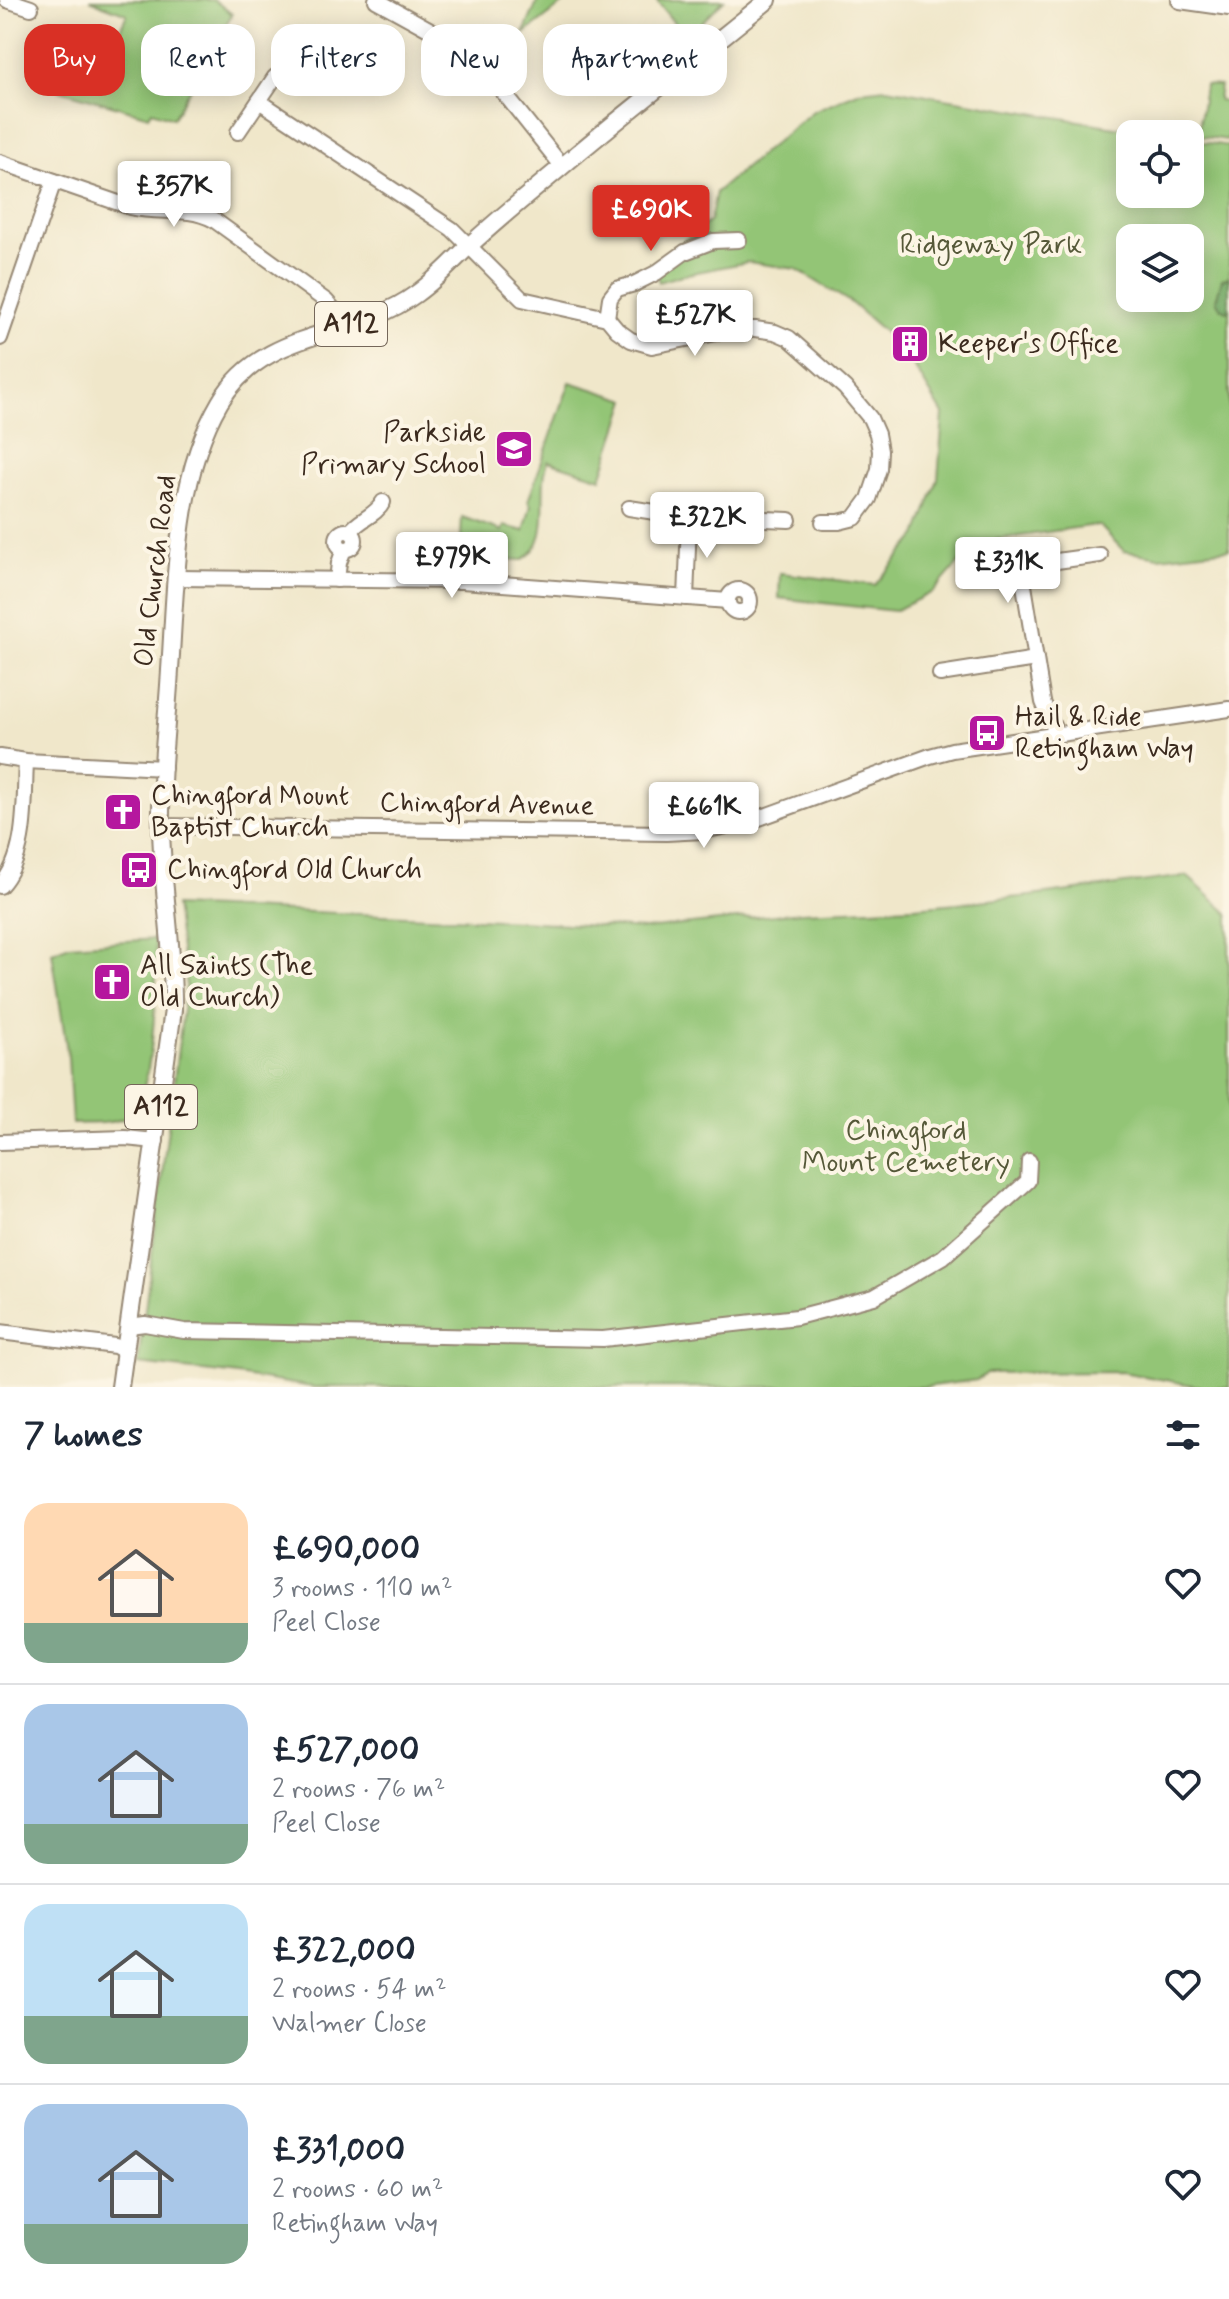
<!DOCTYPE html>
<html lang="en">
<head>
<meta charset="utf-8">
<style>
	body { margin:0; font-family:Mynerve,sans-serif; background:#f6f6f7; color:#1f2937; height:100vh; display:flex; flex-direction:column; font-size:30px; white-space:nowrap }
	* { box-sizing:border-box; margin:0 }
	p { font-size:26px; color:#747a83 }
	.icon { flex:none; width:44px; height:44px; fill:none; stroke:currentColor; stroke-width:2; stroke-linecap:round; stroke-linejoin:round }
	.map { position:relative; height:1387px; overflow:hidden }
	.side { display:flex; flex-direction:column; background:#fff; flex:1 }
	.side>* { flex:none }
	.guide { position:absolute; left:24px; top:24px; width:800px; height:72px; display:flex; gap:16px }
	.controls { position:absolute; left:1116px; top:120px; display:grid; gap:16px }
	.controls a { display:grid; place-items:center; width:88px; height:88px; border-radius:16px; background:#fff; box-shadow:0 4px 20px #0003; font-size:40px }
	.price { position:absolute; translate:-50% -68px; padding:0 18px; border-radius:8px; background:#fff; color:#222; font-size:26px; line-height:52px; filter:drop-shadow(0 2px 4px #0008) }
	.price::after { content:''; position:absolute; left:50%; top:48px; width:24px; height:18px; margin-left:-12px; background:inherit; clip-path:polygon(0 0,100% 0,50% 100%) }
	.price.current { background:#d93025; color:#fff }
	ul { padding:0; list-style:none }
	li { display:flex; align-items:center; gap:24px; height:200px; padding:0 24px }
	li+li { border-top:2px solid #e0e1e3 }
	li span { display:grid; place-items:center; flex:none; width:224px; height:160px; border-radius:24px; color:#555 }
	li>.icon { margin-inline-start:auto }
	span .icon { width:96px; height:96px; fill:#fffc; stroke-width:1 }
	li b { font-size:34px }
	h2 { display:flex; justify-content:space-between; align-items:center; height:96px; padding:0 24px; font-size:34px }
	.pill { padding:0 28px; border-radius:24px; background:#fff; box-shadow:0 4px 20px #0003; font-size:28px; line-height:72px }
	.pill.current { background:#d93025; color:#fff }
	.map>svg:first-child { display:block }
	.green { fill:#93c576; stroke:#67784a; stroke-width:2; fill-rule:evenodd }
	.forest { fill:#76aa67; stroke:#586a42; stroke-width:2 }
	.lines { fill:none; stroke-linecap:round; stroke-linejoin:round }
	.minor-casing { stroke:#968874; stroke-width:18 }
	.major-casing { stroke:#968874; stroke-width:20 }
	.minor { stroke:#fff; stroke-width:14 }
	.major { stroke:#fff; stroke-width:16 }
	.labels { text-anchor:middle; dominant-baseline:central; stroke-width:8; stroke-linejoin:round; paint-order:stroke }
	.shield { fill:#fcf5e5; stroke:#75675a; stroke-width:2 }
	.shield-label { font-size:26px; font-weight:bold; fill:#3b2a1e }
	.park-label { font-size:28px; fill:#555838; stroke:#fcf5e5 }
	.poi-label { font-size:28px; fill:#3b2a1e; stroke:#fcf5e5; text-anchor:start }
	.street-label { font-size:28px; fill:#3b2a1e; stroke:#fcf5e5 }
</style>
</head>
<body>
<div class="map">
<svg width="1229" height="1387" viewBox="0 0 1229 1387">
	<rect width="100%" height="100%" fill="#fcf5e5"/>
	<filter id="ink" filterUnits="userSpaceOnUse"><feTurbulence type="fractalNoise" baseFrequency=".0125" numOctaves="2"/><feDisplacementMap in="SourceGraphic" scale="16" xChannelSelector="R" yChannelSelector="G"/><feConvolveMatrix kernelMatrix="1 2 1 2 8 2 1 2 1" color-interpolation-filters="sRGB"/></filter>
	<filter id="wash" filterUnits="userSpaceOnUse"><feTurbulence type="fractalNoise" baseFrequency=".006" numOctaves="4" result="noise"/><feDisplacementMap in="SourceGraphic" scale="32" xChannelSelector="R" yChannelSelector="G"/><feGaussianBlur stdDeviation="1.8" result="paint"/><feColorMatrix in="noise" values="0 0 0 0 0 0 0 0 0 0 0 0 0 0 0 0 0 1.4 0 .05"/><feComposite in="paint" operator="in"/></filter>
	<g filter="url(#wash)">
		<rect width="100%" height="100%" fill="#f0e7ca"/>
		<!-- green -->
		<g class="green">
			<polygon points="90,0 214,0 232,14 173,118 152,111 149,116 36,83 46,45 105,63 127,14"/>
			<polygon points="538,0 568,0 523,35"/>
			<polygon points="656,0 724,0 686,38"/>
			<polygon points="1205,85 1220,86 1218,100 1229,102 1228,140 1198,136"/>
			<path d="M 886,88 L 1156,134 L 1130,134 L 1130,194 L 1190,194 L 1190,140 L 1229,146 L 1229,549 L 1159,557 L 1124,551 L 1100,526 L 1089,526 L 986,541 L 964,557 L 933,592 L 894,611 L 779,598 L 780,573 L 875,585 L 917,536 L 938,479 L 943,414 L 903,348 L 850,302 L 796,269 L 748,262 L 682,275 L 659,282 L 652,264 L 710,221 L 716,192 L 813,111 L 860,91 ZM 1130,238 L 1190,238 L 1190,298 L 1130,298 Z"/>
			<path d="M 570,382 L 627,400 L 601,478 L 548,461 C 536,492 556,541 522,560 L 460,557 L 462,517 L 502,531 L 504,526 L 524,531 L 531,505 L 528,501 Z"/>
			<polygon points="1187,876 1229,914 1229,1387 1203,1387 1122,1372 987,1373 977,1380 923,1387 313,1387 231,1374 138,1364 186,986 175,906 521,921 645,929 801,912 915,907 1031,896"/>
			<path d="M 155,939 C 158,971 155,1102 127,1117 C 111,1125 89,1123 72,1124 L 68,1057 L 52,952 L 69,945 Z"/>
		</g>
		<!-- forest -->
		<path class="forest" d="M 1229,277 L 1229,311 C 1222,311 1219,306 1216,300 L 1222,279 Z"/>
	</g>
	<g filter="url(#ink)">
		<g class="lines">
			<!-- minor casing -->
			<g class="minor-casing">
				<g id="minor">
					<polyline points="7,0 31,8"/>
					<polyline points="376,0 465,49 476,58 562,166"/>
					<polyline points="259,101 452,229 522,299 607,318 617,330 631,340 652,346 736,329 755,329 775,332 789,338 845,388 870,418 877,434 880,451 879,469 869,499 855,518 839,522 823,522"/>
					<polyline points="238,132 275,77"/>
					<path d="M 0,162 L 130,207 C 161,215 184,205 214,220 L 326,301 L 334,310 L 341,328"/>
					<polyline points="607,318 610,298 617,289 634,284 656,273 685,252 713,241 739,240"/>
					<polyline points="0,338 54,181"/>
					<polyline points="629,508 655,512 666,518 689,522 706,522 720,517 789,520"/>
					<circle cx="346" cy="540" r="9"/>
					<path d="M 350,532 C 359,519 376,516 383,502"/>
					<polyline points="177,578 462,581 728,601"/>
					<polyline points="337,580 339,563 344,549"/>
					<circle cx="739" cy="601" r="11"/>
					<polyline points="686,598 689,522"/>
					<polyline points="940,674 1036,659"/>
					<polyline points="1057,735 1043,702 1022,573 1023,568 1028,565 1100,555"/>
					<polyline points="0,757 26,761 164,768"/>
					<polyline points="161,826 666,833 703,831 751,821 930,756 952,750 1229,709"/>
					<path d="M 0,886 C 28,856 24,799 26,761"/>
					<polyline points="0,1142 125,1138 156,1141"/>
					<polyline points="129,1326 145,1324 184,1331 603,1339 797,1317 874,1297 943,1257 1028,1181 1029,1161"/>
					<polyline points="0,1332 115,1346 124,1351"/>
				</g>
			</g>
			<!-- major casing -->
			<g class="major-casing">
				<g id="major">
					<polyline points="1180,0 1229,7"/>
					<path d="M 120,1387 L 173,1010 C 174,949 162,888 161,827 C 160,775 167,722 170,670 C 176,584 175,478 220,402 C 264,327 353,340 416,294 C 436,280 452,262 469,246 C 498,219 529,194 559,169 C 627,111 699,57 768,0"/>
				</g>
			</g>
			<!-- minor -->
			<use href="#minor" class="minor"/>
			<!-- major -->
			<use href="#major" class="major"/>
		</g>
	</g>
	<!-- icons -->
	<defs>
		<g id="building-square" transform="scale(2)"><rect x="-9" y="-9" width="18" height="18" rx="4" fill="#b5179e" stroke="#fcf5e5"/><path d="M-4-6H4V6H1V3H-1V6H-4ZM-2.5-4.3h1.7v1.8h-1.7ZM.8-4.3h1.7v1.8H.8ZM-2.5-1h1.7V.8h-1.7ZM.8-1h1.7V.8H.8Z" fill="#fff"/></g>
		<g id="school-square" transform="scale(2)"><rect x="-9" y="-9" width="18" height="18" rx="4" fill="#b5179e" stroke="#fcf5e5"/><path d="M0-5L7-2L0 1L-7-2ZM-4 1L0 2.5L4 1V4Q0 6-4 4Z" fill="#fff"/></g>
		<g id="bus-square" transform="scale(2)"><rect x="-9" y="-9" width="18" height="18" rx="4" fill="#b5179e" stroke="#fcf5e5"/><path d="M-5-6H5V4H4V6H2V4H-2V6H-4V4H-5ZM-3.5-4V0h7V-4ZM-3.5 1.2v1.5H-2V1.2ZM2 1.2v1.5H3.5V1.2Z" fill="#fff"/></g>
		<g id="church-square" transform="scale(2)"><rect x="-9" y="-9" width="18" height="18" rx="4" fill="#b5179e" stroke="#fcf5e5"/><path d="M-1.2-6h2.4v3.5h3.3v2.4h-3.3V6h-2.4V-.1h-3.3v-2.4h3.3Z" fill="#fff"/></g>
	</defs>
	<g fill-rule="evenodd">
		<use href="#building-square" x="910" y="344"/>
		<use href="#school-square" x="514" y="449"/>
		<use href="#bus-square" x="987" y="733"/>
		<use href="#church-square" x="123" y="812"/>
		<use href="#bus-square" x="139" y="870"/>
		<use href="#church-square" x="112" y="982"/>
	</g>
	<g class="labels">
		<!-- shield labels -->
		<g class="shield">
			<rect x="315" y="302" width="72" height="44" rx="6"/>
			<rect x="125" y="1085" width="72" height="44" rx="6"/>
		</g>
		<g class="shield-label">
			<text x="351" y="324">A112</text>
			<text x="161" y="1107">A112</text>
		</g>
		<!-- park labels -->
		<g class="park-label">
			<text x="991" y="245">Ridgeway Park</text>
			<text x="906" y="1131">Chingford<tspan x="906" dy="32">Mount Cemetery</tspan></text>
		</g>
		<!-- poi labels -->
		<g class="poi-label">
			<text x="938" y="344">Keeper's Office</text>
			<text x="486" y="433" text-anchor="end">Parkside<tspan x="486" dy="32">Primary School</tspan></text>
			<text x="1015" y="717">Hail &amp; Ride<tspan x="1015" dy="32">Retingham Way</tspan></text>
			<text x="151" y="796">Chingford Mount<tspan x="151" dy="32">Baptist Church</tspan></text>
			<text x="167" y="870">Chingford Old Church</text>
			<text x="140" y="966">All Saints (The<tspan x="140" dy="32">Old Church)</tspan></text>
		</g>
		<!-- street labels -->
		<g class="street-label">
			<text transform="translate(156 571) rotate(-83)">Old Church Road</text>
			<text transform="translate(487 805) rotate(1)">Chingford Avenue</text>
		</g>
	</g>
</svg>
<div class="controls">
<a><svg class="icon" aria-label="locate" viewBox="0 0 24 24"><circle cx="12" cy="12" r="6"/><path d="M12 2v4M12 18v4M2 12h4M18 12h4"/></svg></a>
<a><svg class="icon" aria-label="layers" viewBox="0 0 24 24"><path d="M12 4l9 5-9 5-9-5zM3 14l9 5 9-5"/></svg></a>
</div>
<b class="price" style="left:174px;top:229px">£357K</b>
<b class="price current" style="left:651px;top:253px">£690K</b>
<b class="price" style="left:695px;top:358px">£527K</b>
<b class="price" style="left:707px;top:560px">£322K</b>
<b class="price" style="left:452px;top:600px">£979K</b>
<b class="price" style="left:1008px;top:605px">£331K</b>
<b class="price" style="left:704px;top:850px">£661K</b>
<div class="guide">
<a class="pill current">Buy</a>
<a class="pill">Rent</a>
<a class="pill">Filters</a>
<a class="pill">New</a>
<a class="pill">Apartment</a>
</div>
</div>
<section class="side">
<h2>7 homes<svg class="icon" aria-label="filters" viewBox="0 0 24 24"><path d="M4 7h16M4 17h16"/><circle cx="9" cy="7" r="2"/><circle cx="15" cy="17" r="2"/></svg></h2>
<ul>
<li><span style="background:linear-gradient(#ffd9b3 75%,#7fa58c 0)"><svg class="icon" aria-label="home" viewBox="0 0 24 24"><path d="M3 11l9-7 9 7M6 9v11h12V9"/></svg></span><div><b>£690,000</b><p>3 rooms · 110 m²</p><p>Peel Close</p></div><svg class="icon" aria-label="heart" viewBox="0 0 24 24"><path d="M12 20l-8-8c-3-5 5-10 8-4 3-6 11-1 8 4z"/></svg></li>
<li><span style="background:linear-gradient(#a9c7e8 75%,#7fa58c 0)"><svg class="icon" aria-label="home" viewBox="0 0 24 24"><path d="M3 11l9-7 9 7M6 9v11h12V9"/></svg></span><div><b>£527,000</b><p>2 rooms · 76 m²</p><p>Peel Close</p></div><svg class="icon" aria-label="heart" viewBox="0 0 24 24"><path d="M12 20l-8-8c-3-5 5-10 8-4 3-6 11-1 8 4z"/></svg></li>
<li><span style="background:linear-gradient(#bfe0f5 70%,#7fa58c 0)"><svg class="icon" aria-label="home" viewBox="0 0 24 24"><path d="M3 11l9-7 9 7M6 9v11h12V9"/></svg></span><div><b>£322,000</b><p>2 rooms · 54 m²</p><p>Walmer Close</p></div><svg class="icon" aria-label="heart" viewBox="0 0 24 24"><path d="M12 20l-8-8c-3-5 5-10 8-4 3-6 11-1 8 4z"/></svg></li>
<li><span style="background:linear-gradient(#a9c7e8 75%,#7fa58c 0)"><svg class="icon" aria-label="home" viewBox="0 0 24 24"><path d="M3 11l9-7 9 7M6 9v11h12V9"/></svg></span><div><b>£331,000</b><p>2 rooms · 60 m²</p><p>Retingham Way</p></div><svg class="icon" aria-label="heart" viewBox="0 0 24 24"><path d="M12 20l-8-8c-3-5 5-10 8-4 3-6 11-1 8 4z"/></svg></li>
</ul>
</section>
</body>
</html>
